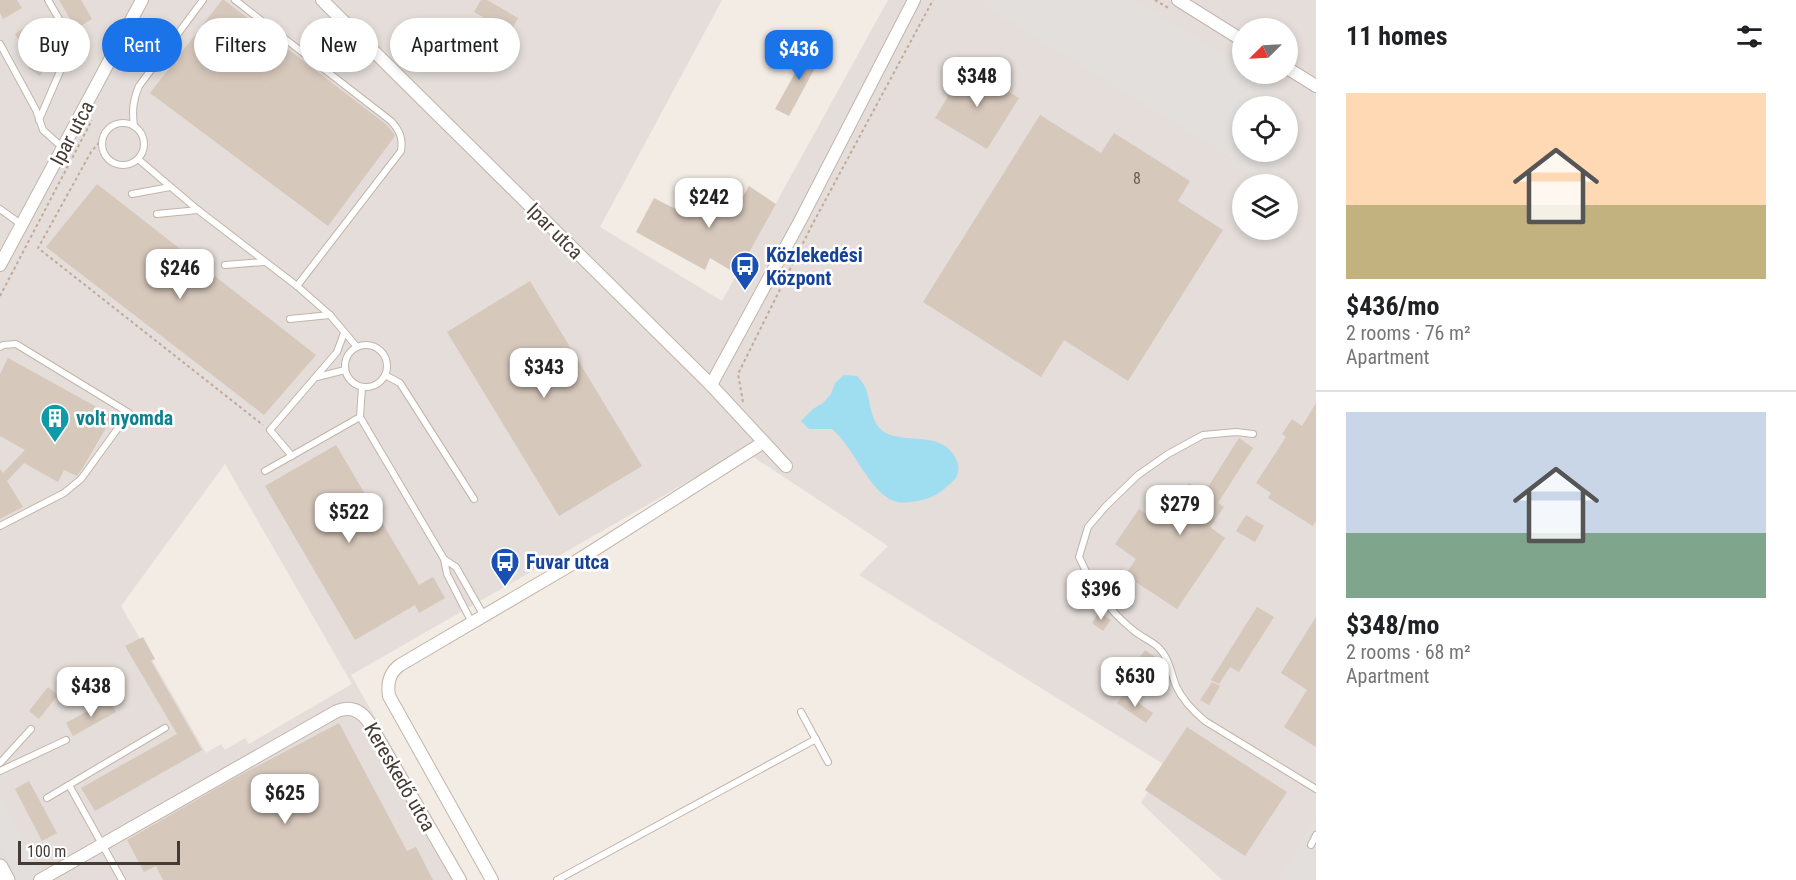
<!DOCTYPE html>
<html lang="en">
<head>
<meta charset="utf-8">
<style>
	body { margin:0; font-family:"Roboto Condensed",sans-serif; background:#f2f2f2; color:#202124; height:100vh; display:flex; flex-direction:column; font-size:22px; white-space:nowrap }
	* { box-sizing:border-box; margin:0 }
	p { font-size:20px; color:#757577 }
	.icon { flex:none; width:33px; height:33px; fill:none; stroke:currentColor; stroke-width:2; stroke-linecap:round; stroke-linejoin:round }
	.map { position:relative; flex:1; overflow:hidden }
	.panel { display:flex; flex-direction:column; background:#fff; width:480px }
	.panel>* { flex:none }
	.banner { position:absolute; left:18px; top:18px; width:570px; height:54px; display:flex; gap:12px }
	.needle { width:39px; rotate:246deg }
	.buttons { position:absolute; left:1232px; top:18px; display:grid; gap:12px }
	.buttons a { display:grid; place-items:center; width:66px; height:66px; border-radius:50%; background:#fff; box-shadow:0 3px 9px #0003; font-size:30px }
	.scale { position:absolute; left:18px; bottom:15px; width:162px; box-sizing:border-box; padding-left:6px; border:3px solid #443b34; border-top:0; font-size:16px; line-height:21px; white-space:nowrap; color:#443b34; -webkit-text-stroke:4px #fff; paint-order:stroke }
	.price { position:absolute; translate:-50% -51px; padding:0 14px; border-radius:12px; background:#fff; color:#222; font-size:20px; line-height:39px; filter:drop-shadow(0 2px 3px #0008) }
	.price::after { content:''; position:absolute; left:50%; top:36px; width:18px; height:14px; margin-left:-9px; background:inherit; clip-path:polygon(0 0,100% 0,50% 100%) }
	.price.current { background:#1a73e8; color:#fff }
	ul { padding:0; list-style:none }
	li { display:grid; align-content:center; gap:12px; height:318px; padding:0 30px }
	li+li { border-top:2px solid #e0e0e0 }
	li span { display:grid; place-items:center; height:186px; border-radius:0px; color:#555 }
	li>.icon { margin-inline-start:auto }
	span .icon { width:108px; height:108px; fill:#fffc; stroke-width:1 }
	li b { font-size:26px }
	h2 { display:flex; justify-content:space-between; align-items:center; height:72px; padding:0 30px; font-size:26px }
	.chip { padding:0 21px; border-radius:27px; background:#fff; box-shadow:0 3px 9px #0003; font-size:21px; line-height:54px }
	.chip.current { background:#1a73e8; color:#fff }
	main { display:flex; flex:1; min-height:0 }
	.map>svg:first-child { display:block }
	.industrial { fill:#e4ddd9; fill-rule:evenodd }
	.parking { fill:#e3dfdd }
	.water { fill:#9fddf1 }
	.building { fill:#d7c8bc }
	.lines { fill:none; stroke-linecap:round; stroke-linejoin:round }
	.service-casing { stroke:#c1b5aa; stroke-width:8 }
	.minor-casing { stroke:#c1b5aa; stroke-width:14 }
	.tertiary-casing { stroke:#c1b5aa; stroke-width:17 }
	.path { stroke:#c0ab98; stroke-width:2; stroke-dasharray:3 3; stroke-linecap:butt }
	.service { stroke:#fff; stroke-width:6 }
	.minor { stroke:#fff; stroke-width:12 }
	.tertiary { stroke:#fff; stroke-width:15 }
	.labels { text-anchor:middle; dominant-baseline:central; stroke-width:5; stroke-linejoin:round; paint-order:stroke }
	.number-label { font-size:16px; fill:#695e56 }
	.street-label { font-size:20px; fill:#443b34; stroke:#fff }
	.transit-label { font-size:20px; font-weight:bold; fill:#164399; stroke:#fff; text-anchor:start }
	.culture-label { font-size:20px; font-weight:bold; fill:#0d838f; stroke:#fff; text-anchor:start }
</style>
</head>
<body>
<main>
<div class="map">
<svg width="1316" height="880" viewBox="0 0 1316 880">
	<rect width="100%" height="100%" fill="#f2ece4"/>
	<!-- industrial -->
	<path class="industrial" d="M 0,0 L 722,0 L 600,227 L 722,301 L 888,0 L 1316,0 L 1316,880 L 1222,880 L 1141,803 L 1165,765 L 859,575 L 888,546 L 743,450 L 351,675 L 468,880 L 0,880 ZM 1242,28 L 1287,28 L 1287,74 L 1242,74 ZM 1242,106 L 1287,106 L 1287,152 L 1242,152 ZM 1242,184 L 1287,184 L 1287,230 L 1242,230 ZM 225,464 L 352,684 L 249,744 L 245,738 L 225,750 L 221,744 L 206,753 L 121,606 Z"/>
	<!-- parking -->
	<g class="parking">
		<polygon points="983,0 1135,0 1242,66 1242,74 1254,74 1276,87 1264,106 1242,106 1242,152 1283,152 1286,153 1269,181 981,4"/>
		<polygon points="0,797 44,880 17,880 0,847"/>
		<polygon points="1316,816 1316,880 1277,880"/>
	</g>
	<!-- water -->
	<path class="water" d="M 844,375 L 857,376 C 860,379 863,383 865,387 C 872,403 869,426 888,434 C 910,443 941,432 955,457 C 960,466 960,475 952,482 C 940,493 934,498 917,501 C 909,502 902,504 894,501 C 869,492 854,447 832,429 L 809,429 L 801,421 L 813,409 L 823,403 L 831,394 L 835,383 Z"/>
	<!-- building -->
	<g class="building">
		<polygon points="0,0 17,0 22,8 3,19 0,13"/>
		<polygon points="59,0 81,0 92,19 76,29"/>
		<polygon points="222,0 224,0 387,125 394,134 395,136 328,226 150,93"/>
		<polygon points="481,0 487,0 518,18 510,33 474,12"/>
		<polygon points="30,24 35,33 38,31 43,39 40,41 46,50 30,59 25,50 22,52 17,44 20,42 15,34"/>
		<polygon points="456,31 497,52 491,64 451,42"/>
		<polygon points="810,46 823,53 789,116 775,109"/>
		<polygon points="34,57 47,65 40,76 28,68"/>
		<polygon points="966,66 1019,98 987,149 935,118"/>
		<polygon points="1040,115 1101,153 1114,133 1190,181 1178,201 1223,230 1128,381 1064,340 1041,377 923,302"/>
		<polygon points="97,184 316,355 264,415 46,247"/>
		<polygon points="749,186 776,204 737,274 710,258 705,270 636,232 654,198 689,216 703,192 735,210"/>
		<polygon points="530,281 642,466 559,516 447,332"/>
		<polygon points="8,358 113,416 85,464 77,476 64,470 58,482 24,463 7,481 23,507 0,519 0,469 3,473 25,450 0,436 0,374"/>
		<polygon points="1316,403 1316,521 1313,526 1268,498 1271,493 1256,483 1286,437 1282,434 1292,419 1302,426"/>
		<polygon points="1239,438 1253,448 1218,503 1224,507 1210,527 1225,538 1177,609 1125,575 1136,559 1115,544 1139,509 1161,523 1189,483 1204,493"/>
		<polygon points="336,445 419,585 433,577 445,598 419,613 415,605 355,640 265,486"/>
		<polygon points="1246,515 1264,526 1255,542 1236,531"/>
		<polygon points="1257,607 1274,617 1239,672 1230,667 1219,684 1211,680"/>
		<polygon points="1099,612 1111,620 1103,631 1092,623"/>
		<polygon points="1316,617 1316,747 1284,727 1307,690 1281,673"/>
		<polygon points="143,637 155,659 151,661 202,750 95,811 81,788 177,734 125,646"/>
		<polygon points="1145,650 1159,660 1145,680 1143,678 1132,694 1122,687 1133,672 1131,670"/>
		<polygon points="1212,682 1220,686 1209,705 1200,700"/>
		<polygon points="48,687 58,695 39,719 29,711"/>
		<polygon points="1124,693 1153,713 1146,723 1117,703"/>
		<polygon points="109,699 116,712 73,736 66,723"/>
		<polygon points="339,723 407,851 416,847 433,880 163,880 156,866 144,872 127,840 233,779"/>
		<polygon points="1187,727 1287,792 1245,856 1145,790"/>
		<polygon points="29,781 57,833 42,841 15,789"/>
	</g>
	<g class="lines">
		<!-- service casing -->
		<g class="service-casing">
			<g id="service">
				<path d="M 235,0 L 391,121 C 400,131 403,138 401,151 L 297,286"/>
				<polyline points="0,44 36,110 43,130 63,148"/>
				<polyline points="39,120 71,46 70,38 48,0"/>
				<circle cx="123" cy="144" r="21"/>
				<path d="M 134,126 C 132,111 133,100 139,86 L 203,0"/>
				<polyline points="138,159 198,210 297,286 330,315 357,347"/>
				<polyline points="132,194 170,187"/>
				<polyline points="0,209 22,225"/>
				<polyline points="157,214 198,210"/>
				<polyline points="225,265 264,262"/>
				<polyline points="290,319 330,315"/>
				<circle cx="366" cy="366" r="21"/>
				<polyline points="0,347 3,345 16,344 129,413 81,479 64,493 0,526"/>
				<polyline points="385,375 400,383 474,499"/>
				<polyline points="317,377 345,370"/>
				<polyline points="362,387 360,417 444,559 447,574 472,623"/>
				<path d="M 1253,434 L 1236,432 L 1203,435 L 1168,454 L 1138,475 L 1106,506 L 1088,527 L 1079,557 C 1093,587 1107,609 1133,630 C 1141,637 1152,641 1159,648 C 1169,658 1171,673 1176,686 C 1183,701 1193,711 1205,721 L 1316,789"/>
				<polyline points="292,456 270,430 337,352 344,333"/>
				<polyline points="265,471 360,417"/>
				<polyline points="444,559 456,567 484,616"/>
				<polyline points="801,712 828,762"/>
				<polyline points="0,763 31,729"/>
				<polyline points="0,771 66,740"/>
				<polyline points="69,785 122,880"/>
				<polyline points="47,798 165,728"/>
				<polyline points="1311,845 1316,835"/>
				<polyline points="557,880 816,739"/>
			</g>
		</g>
		<!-- minor casing -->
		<g class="minor-casing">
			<g id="minor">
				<polyline points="322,0 711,385 786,466"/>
				<polyline points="1178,0 1242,40"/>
				<polyline points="1287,68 1316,86"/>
				<polyline points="0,265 142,0"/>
				<polyline points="711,385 800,221 914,0"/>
				<path d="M 40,880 L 337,711 C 350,706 360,710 368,721 L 460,880"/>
				<path d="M 492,880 L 389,696 C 387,683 389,673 400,665 L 572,564 L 764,442"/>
			</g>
		</g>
		<!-- tertiary casing -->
		<g class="tertiary-casing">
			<polyline id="tertiary" points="0,867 7,880"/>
		</g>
		<!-- path -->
		<g class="path">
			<polyline points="1155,0 1170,9"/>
			<polyline points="103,138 91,152 38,248 263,425"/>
			<polyline points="0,296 92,120"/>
			<polyline points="743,402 738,374 812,225 933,0"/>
		</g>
		<!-- service -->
		<use href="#service" class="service"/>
		<!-- minor -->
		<use href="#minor" class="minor"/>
		<!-- tertiary -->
		<use href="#tertiary" class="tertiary"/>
	</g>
	<!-- icons -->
	<defs>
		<g id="bus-pin" transform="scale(1.5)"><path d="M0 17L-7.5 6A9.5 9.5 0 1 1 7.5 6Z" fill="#1a4fb4" stroke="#fff"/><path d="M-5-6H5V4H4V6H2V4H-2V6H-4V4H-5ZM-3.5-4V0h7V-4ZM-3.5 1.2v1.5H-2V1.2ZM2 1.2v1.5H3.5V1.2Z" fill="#fff"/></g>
		<g id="building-pin" transform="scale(1.5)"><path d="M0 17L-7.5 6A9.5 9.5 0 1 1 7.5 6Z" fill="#0f9aa8" stroke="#fff"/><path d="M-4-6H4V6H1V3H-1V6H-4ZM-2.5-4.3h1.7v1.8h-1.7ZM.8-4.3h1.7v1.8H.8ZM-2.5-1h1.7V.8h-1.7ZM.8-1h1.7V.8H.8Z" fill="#fff"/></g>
	</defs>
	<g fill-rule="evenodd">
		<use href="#bus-pin" x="745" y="266"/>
		<use href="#building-pin" x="55" y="418"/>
		<use href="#bus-pin" x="505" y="562"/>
	</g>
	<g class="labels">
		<!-- number labels -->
		<g class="number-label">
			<text x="1137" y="178">8</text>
		</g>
		<!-- street labels -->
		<g class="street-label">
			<text transform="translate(72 133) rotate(-62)">Ipar utca</text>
			<text transform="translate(555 231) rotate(45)">Ipar utca</text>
			<text transform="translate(400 777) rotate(60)">Kereskedő utca</text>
		</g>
		<!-- transit labels -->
		<g class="transit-label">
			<text x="766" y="255">Közlekedési<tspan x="766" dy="23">Központ</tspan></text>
			<text x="526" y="562">Fuvar utca</text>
		</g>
		<!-- culture labels -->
		<g class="culture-label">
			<text x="76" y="418">volt nyomda</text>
		</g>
	</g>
</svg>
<div class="buttons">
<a><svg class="needle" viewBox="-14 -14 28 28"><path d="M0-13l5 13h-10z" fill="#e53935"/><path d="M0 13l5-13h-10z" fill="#757577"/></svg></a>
<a><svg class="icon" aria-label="locate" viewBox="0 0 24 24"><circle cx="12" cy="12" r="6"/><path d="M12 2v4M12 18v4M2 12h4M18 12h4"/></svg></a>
<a><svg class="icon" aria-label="layers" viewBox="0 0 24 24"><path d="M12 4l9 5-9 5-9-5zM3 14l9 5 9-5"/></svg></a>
</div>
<div class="scale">100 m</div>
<b class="price current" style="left:799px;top:81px">$436</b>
<b class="price" style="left:977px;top:108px">$348</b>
<b class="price" style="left:709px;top:229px">$242</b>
<b class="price" style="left:180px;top:300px">$246</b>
<b class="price" style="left:544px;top:399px">$343</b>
<b class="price" style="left:1180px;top:536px">$279</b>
<b class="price" style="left:349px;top:544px">$522</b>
<b class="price" style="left:1101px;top:621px">$396</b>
<b class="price" style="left:1135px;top:708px">$630</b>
<b class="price" style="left:91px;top:718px">$438</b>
<b class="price" style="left:285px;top:825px">$625</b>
<div class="banner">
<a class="chip">Buy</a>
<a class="chip current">Rent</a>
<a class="chip">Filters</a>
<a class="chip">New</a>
<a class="chip">Apartment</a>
</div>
</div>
<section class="panel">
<h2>11 homes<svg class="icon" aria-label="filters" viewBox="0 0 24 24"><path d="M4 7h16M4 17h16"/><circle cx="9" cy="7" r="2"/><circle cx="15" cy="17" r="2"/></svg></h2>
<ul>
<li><span style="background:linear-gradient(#ffd9b3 60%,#c2b280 0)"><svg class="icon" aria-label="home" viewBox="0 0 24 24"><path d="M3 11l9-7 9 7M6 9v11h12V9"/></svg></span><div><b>$436/mo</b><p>2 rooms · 76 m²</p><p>Apartment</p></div></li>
<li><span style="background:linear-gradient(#c9d6e8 65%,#7fa58c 0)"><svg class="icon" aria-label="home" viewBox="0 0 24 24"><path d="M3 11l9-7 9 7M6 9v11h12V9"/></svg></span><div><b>$348/mo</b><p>2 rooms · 68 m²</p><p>Apartment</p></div></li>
</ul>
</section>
</main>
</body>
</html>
